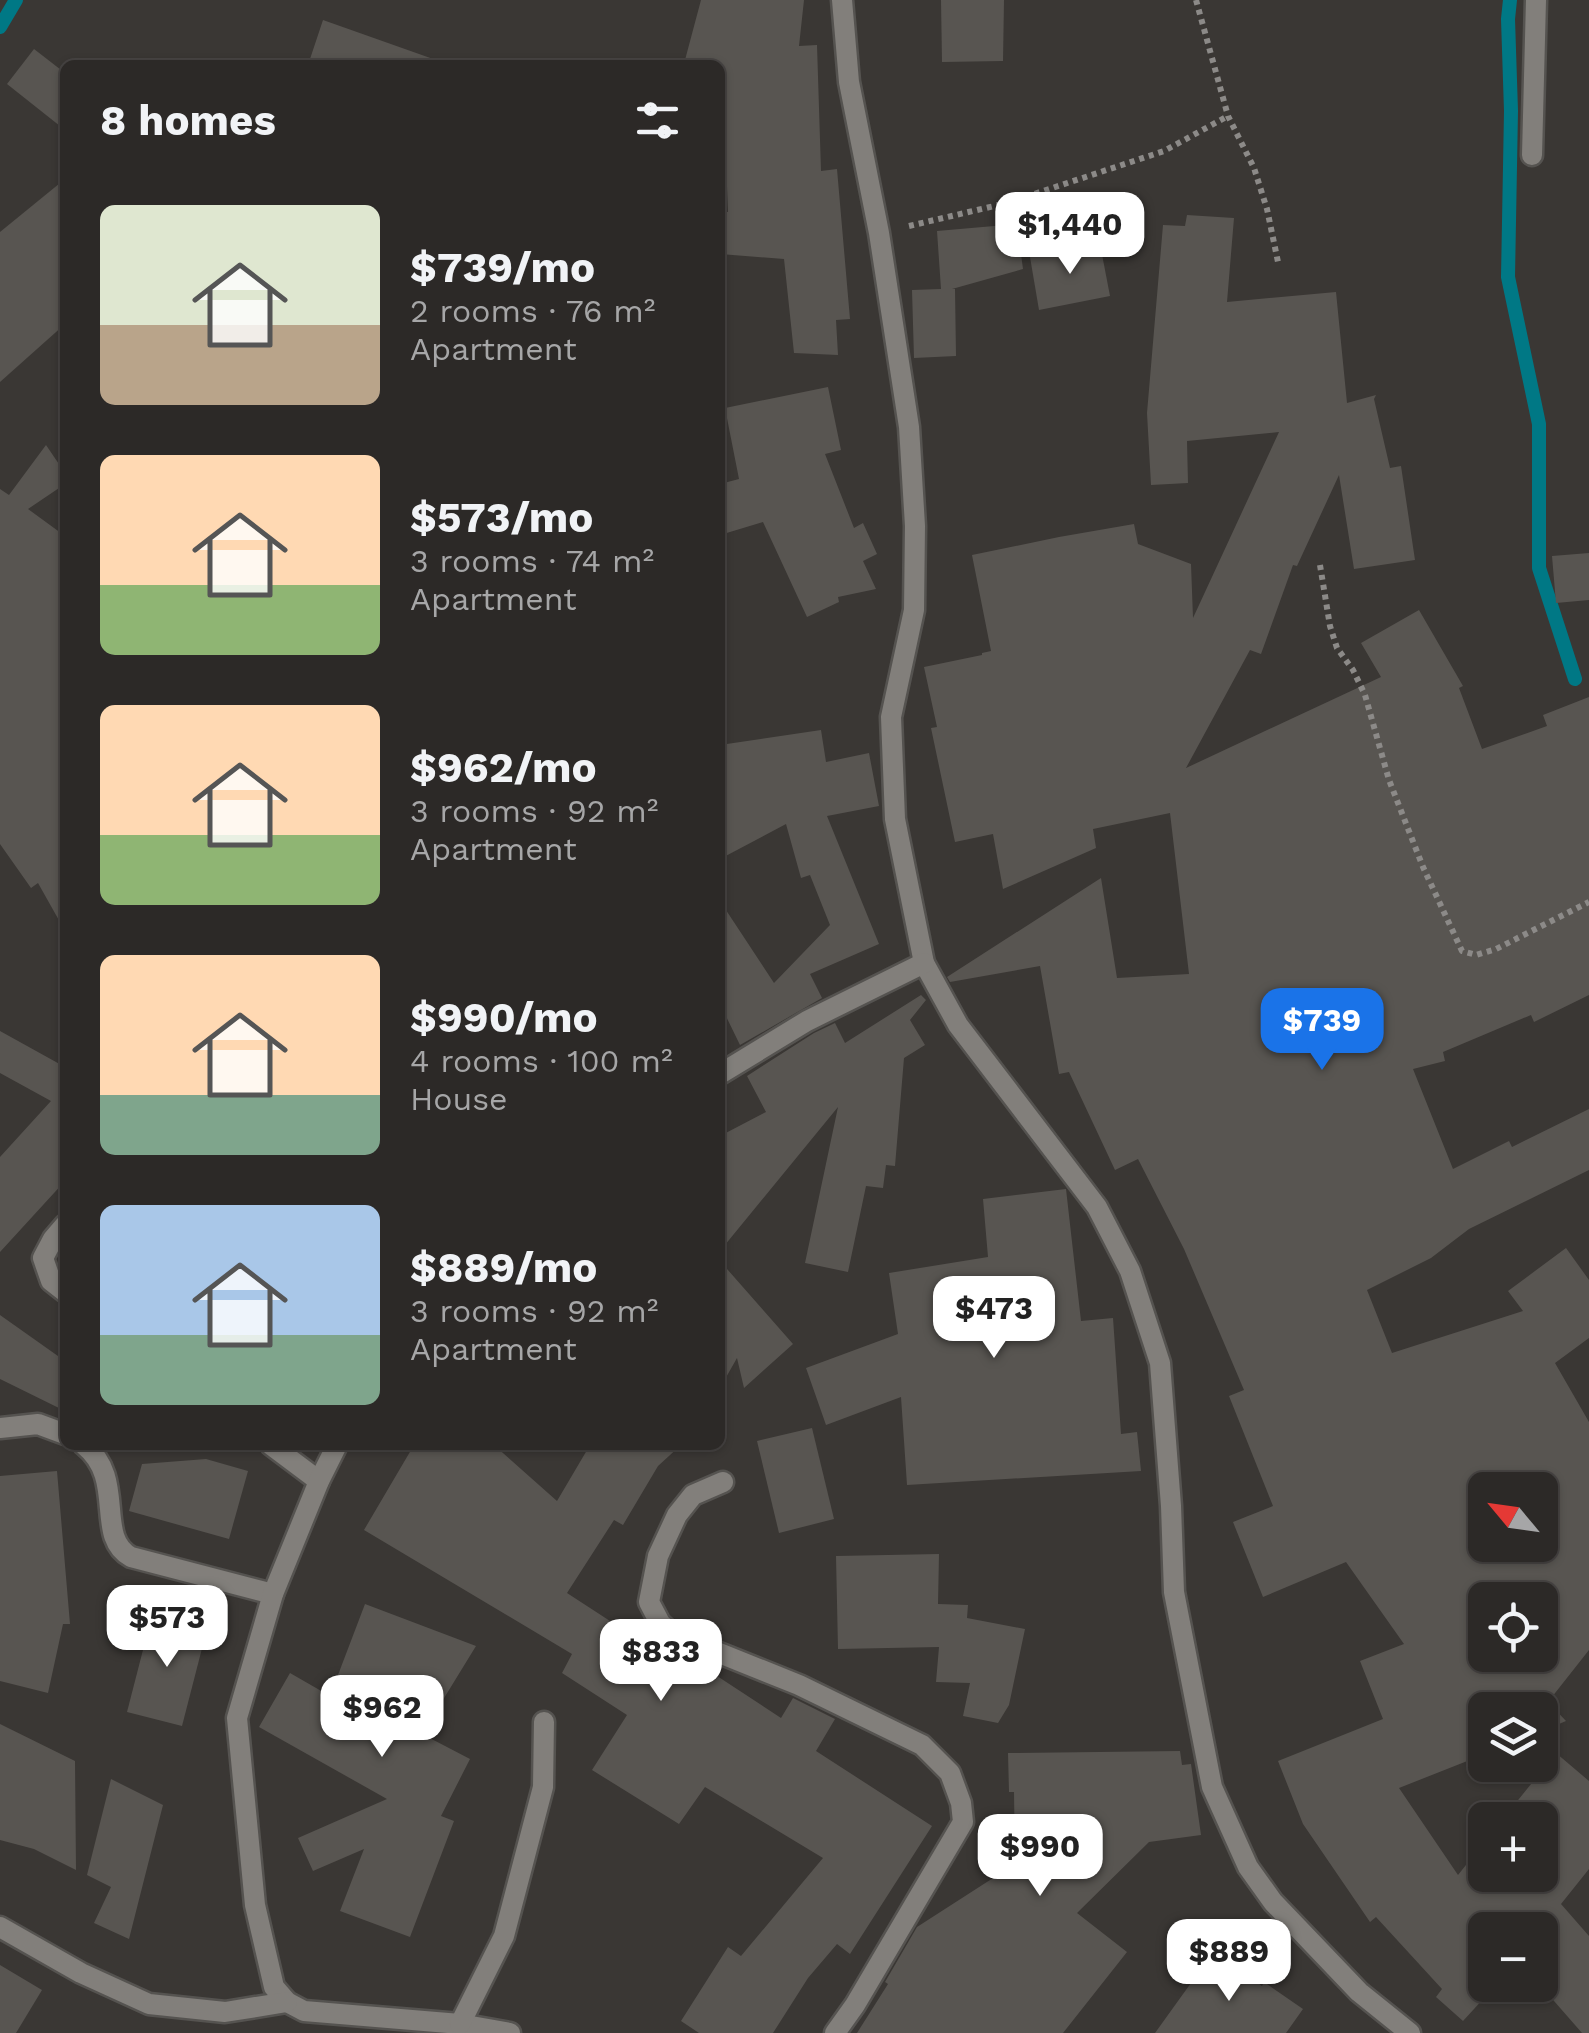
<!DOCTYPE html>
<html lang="en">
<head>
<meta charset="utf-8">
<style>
	body { margin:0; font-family:"Work Sans",sans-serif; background:#383533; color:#f1f3f6; height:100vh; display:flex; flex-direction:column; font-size:38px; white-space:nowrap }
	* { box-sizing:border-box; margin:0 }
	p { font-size:32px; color:#a6a6a7 }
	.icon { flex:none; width:55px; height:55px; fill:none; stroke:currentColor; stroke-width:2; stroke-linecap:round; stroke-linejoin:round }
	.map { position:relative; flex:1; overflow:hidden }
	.panel { position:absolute; left:60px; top:60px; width:665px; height:1390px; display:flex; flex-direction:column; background:#2c2927; border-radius:15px; box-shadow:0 2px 8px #0004,0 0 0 2px #484544 }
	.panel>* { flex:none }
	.needle { width:65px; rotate:299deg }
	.controls { position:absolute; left:1468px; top:1472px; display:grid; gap:20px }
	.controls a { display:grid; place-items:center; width:90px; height:90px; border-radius:15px; background:#2c2927; box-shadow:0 2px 8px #0004,0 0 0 2px #484544; font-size:50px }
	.price { position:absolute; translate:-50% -85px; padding:0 22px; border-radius:20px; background:#fff; color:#222; font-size:32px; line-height:65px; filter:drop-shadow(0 2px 5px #0008) }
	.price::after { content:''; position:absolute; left:50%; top:60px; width:30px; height:22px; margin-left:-15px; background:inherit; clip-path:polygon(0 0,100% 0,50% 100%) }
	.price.on { background:#1a73e8; color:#fff }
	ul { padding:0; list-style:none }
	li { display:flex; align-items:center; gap:30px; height:250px; padding:0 40px }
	li span { display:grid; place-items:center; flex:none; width:280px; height:200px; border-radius:15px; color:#555 }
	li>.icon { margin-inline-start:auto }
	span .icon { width:120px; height:120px; fill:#fffc; stroke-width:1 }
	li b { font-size:42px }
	h2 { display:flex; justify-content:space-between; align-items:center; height:120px; padding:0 40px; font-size:42px }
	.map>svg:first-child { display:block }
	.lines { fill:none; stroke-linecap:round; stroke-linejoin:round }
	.stream { stroke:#007885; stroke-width:14 }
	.building { fill:#585551; fill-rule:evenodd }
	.street-casing { stroke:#555350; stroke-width:25 }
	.path { stroke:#8c8a88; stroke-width:6; stroke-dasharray:5 5; stroke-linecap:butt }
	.street { stroke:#827f7b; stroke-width:20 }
</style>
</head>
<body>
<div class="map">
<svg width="1589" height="2033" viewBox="0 0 1589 2033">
	<rect width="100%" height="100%" fill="#3a3734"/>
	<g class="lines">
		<!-- stream -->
		<g class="stream">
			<polyline points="1510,0 1508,19 1511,111 1508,277 1539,424 1539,568 1575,679"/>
			<polyline points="0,27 16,0"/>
		</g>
	</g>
	<!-- building -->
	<g class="building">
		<polygon points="701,0 804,0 799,46 817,45 821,171 837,169 850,319 836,320 838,355 794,353 784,259 720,254 720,211 728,212 724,111 720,109 720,65 705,65 685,60"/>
		<polygon points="941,0 1004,0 1003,61 942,62"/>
		<polygon points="323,20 436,60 435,65 308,65"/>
		<polygon points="34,49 65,73 65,130 7,84"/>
		<polygon points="65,179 65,324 0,382 0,232"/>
		<path d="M 1187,215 L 1234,218 L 1227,302 L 1336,292 L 1347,403 L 1376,395 L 1374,399 L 1390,468 L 1401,466 L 1415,560 L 1354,569 L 1339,475 L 1297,566 L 1293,565 L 1261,654 L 1250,650 L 1186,768 L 1381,677 L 1361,643 L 1419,610 L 1463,686 L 1459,688 L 1482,749 L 1547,726 L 1543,715 L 1589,697 L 1589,995 L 1534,1022 L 1531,1015 L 1443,1052 L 1445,1061 L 1413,1069 L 1453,1169 L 1509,1141 L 1512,1147 L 1589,1109 L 1589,1170 L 1469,1229 L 1431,1258 L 1367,1290 L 1392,1353 L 1523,1311 L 1508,1291 L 1566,1248 L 1589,1280 L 1589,1338 L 1555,1363 L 1589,1422 L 1589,1650 L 1548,1702 L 1566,1721 L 1540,1732 L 1540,1710 L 1485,1710 L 1485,1754 L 1399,1788 L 1458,1875 L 1485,1841 L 1485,1875 L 1540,1875 L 1540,1820 L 1502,1820 L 1556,1753 L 1589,1781 L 1589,1869 L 1561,1904 L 1589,1936 L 1589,2033 L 1582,2033 L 1540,1985 L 1540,1930 L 1485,1930 L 1485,1985 L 1496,1985 L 1463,2021 L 1436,1997 L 1442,1989 L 1376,1917 L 1370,1922 L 1303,1824 L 1278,1761 L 1383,1719 L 1360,1661 L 1404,1644 L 1346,1562 L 1263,1597 L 1233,1522 L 1273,1506 L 1229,1396 L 1244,1390 L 1184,1249 L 1138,1159 L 1115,1170 L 1069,1072 L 1059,1074 L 1040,966 L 950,982 L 947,977 L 1101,878 L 1117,978 L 1189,974 L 1170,813 L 1093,829 L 1096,848 L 1003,889 L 993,834 L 955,842 L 931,728 L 937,727 L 924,667 L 982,655 L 982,653 L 991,651 L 972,555 L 1059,537 L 1134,524 L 1138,544 L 1191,564 L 1193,618 L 1279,432 L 1187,441 L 1188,483 L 1151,485 L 1147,413 L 1163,225 L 1185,226 ZM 1485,1490 L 1540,1490 L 1540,1545 L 1485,1545 ZM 1485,1600 L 1540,1600 L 1540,1655 L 1485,1655 Z"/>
		<polygon points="1017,224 1023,269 952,289 955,289 956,356 914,358 912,290 941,289 937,231"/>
		<polygon points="1100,244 1110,296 1039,310 1030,257"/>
		<polygon points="828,387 841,450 825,454 854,528 863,523 877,554 863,561 876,589 838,597 839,602 807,617 763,522 720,535 720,484 739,479 725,408"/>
		<polygon points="46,445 65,473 65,484 28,509 65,536 65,931 38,883 31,888 0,844 0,489 9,495"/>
		<polygon points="1589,553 1589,600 1556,603 1552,556"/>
		<polygon points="821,730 826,762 869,753 879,806 827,816 879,944 810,974 822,998 740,1045 720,1004 720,901 774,983 830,925 810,875 801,878 786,824 720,859 720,745"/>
		<polygon points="921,995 926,1000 910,1020 925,1045 904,1058 895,1166 886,1165 883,1188 866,1186 848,1272 805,1263 838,1107 720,1251 720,1136 766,1112 747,1076 814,1033 835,1023 845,1043"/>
		<polygon points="0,1031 65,1067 65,1181 0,1252 0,1157 51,1101 0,1073"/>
		<polygon points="1066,1189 1081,1321 1113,1318 1121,1434 1137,1432 1141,1471 907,1485 901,1397 826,1425 806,1368 898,1334 889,1273 988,1257 983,1199"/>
		<polygon points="720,1261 793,1344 744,1388 737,1358 720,1388"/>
		<polygon points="0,1315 65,1361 65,1411 0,1379"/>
		<polygon points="812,1428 834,1519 779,1533 757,1441"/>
		<polygon points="414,1445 494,1445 557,1501 590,1445 681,1445 658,1466 623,1525 614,1520 567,1593 670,1660 676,1651 682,1653 781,1718 793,1698 835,1719 816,1751 932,1826 850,1954 837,1944 808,1978 773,2033 699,2033 681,2021 728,1947 741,1956 823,1858 705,1787 679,1824 592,1770 627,1715 562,1673 572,1654 364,1530"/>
		<polygon points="206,1459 248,1471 229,1539 129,1511 142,1464"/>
		<polygon points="57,1471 70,1624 63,1624 48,1693 0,1681 0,1476"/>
		<polygon points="939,1554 938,1604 968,1605 967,1618 1025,1629 1009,1705 998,1723 963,1716 970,1683 936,1682 939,1647 838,1649 836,1556"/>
		<polygon points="365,1604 476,1646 422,1734 470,1759 441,1816 454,1821 410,1937 340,1911 364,1849 313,1871 298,1838 387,1799 259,1727 290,1673 330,1696"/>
		<polygon points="152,1615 207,1629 182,1726 127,1712"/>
		<polygon points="0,1724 75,1761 76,1870 34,1849 0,1840"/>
		<polygon points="1180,1751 1182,1765 1191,1764 1201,1835 1149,1842 1077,1913 1127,1952 1063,2033 857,2033 888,1984 885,1982 917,1927 1004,1871 1010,1875 1009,1868 1015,1864 1014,1792 1009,1792 1008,1753"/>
		<polygon points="111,1779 163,1805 129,1939 94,1923 111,1887 87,1875"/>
		<polygon points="1214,1951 1262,1986 1264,1982 1303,2009 1286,2033 1155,2033"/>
		<polygon points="0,1965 42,1990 16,2033 0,2033"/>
	</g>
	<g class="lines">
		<!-- street casing -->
		<g class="street-casing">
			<g id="street">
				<polyline points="842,0 849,82 879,233 909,427 915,526 914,610 891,717 895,819 924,963 958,1025 1097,1207 1130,1271 1160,1363 1171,1506 1174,1592 1212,1787 1248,1867 1273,1902 1359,1992 1410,2033"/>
				<polyline points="1532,155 1536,0"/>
				<polyline points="720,1074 807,1021 924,963"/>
				<polyline points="65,1225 53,1239 43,1258 51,1281 65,1292"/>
				<polyline points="0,1428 38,1424 65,1434"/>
				<path d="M 84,1445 C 127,1479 94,1537 131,1557 L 273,1594"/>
				<polyline points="271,1445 319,1481"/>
				<polyline points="337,1445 319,1481 273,1594 237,1718 255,1905 274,1987 287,2002 304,2011 460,2024 510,2033"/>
				<polyline points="723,1482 693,1495 677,1515 658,1556 649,1602 660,1623 672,1634 799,1685 922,1745 950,1773 961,1803 963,1822 855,2005 835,2033"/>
				<polyline points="0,1927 81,1973 149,2004 225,2012 287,2002"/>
				<polyline points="460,2024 504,1936 543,1787 544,1722"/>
			</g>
		</g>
		<!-- path -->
		<g class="path">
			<polyline points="1196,0 1228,116 1254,168 1267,209 1278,262"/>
			<polyline points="909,226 1007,203 1164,151 1228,116"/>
			<polyline points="1320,565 1330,626 1337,648 1353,670 1365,695 1389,780 1423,867 1462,951 1476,955 1496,949 1589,902"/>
		</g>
		<!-- street -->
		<use href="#street" class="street"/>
	</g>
</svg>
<div class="controls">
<a><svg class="needle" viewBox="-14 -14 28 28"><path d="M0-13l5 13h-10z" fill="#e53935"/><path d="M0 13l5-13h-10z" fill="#a6a6a7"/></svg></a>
<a><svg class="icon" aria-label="locate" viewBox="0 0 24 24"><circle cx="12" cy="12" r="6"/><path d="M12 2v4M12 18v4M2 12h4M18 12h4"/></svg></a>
<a><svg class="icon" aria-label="layers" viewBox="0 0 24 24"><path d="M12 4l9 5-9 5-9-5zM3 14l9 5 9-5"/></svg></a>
<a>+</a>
<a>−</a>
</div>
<b class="price" style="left:1070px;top:277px">$1,440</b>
<b class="price on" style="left:1322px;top:1073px">$739</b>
<b class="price" style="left:994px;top:1361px">$473</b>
<b class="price" style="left:167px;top:1670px">$573</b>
<b class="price" style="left:661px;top:1704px">$833</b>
<b class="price" style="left:382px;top:1760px">$962</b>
<b class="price" style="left:1040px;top:1899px">$990</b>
<b class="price" style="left:1229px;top:2004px">$889</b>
<section class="panel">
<h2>8 homes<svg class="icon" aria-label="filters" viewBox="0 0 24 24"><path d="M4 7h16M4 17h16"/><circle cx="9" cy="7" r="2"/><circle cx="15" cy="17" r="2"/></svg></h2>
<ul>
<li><span style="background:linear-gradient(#dfe7d0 60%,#b9a48a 0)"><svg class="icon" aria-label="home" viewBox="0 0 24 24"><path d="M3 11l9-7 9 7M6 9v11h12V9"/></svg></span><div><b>$739/mo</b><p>2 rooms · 76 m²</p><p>Apartment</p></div></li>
<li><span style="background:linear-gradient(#ffd9b3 65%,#8fb573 0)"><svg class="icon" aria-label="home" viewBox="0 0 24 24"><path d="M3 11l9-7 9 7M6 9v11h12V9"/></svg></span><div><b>$573/mo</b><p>3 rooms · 74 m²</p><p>Apartment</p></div></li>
<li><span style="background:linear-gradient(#ffd9b3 65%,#8fb573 0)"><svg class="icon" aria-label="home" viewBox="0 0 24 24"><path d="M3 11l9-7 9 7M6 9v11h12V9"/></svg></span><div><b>$962/mo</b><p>3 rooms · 92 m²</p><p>Apartment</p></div></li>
<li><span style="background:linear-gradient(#ffd9b3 70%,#7fa58c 0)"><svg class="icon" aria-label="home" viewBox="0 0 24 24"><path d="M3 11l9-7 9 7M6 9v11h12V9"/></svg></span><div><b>$990/mo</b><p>4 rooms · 100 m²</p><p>House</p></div></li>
<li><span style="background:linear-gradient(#a9c7e8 65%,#7fa58c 0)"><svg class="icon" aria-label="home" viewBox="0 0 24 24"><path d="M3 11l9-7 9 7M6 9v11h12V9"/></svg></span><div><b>$889/mo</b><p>3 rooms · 92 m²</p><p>Apartment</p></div></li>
</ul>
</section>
</div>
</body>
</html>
